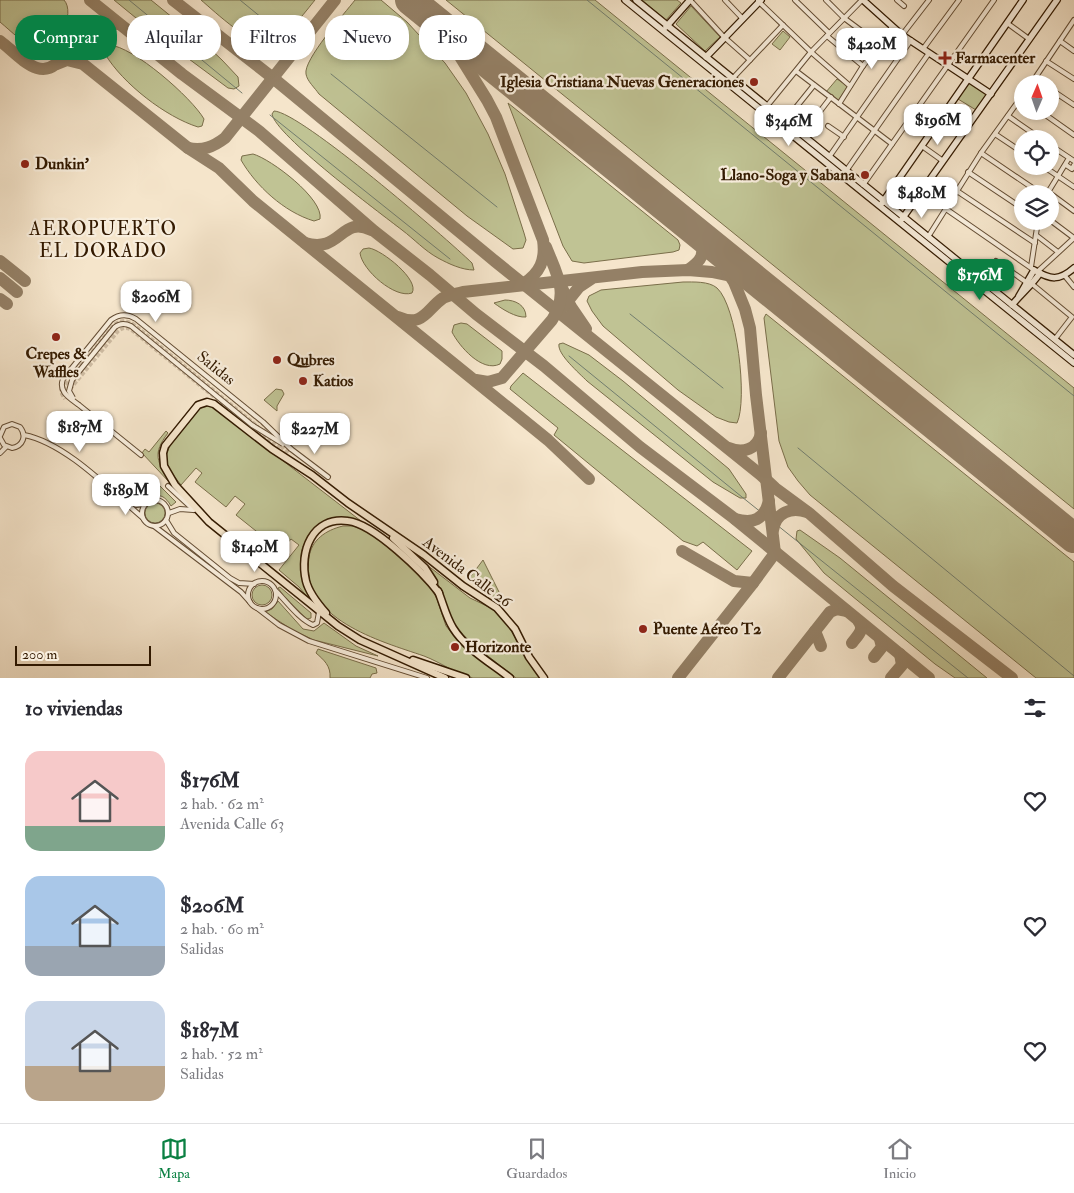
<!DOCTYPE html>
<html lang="es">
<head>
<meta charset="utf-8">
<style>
	body { margin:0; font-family:"IM FELL Double Pica",serif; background:#f7f7f7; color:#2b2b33; height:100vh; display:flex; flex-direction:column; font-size:19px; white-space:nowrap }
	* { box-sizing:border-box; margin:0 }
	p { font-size:16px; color:#7c7c81 }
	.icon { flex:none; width:28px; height:28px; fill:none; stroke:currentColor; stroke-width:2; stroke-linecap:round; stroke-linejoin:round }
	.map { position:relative; height:678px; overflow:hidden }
	.sheet { display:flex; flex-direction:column; background:#fff; flex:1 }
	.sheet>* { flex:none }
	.hud { position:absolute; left:15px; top:15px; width:500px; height:45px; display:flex; gap:10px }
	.needle { width:32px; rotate:2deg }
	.tools { position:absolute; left:1014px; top:75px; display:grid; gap:10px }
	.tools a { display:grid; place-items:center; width:45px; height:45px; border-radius:50%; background:#fff; box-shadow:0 2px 8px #0003; font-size:25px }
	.scale { position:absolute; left:15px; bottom:12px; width:136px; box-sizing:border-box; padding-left:5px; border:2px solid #331a01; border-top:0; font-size:14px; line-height:18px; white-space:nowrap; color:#331a01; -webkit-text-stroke:4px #f8eedd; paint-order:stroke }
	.price { position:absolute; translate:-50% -42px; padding:0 11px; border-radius:10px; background:#fff; color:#222; font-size:16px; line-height:32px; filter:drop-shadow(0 1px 2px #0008) }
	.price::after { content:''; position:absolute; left:50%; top:30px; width:15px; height:11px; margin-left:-8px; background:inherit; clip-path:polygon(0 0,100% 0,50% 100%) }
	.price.selected { background:#0b8043; color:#fff }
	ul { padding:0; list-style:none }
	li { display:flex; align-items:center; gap:15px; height:125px; padding:0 25px }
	li span { display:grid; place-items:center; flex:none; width:140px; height:100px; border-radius:15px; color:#555 }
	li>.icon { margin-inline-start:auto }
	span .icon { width:60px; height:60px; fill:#fffc; stroke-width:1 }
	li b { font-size:21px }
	h2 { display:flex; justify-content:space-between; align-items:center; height:60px; padding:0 25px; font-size:21px }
	.chip { padding:0 18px; border-radius:20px; background:#fff; box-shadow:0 2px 8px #0003; font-size:18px; line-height:45px }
	.chip.selected { background:#0b8043; color:#fff }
	.tabs { display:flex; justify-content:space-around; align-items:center; height:70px; border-top:1px solid #e1e1e2; background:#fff; font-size:14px; color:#7c7c81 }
	.tabs a { display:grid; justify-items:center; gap:2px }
	.tabs .selected { color:#0b8043 }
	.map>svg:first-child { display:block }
	.green { fill:#c0c394; stroke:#7a6e4a }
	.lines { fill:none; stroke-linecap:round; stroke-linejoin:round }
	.stream { stroke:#727d6e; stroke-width:1 }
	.taxiway { stroke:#948066; stroke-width:12 }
	.runway { stroke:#948066; stroke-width:30 }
	.street-tunnel { stroke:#cebca3; stroke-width:4; stroke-dasharray:4 2; stroke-linecap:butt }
	.street-casing { stroke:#644d34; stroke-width:6 }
	.secondary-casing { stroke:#331a01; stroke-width:8 }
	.primary-casing { stroke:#331a01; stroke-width:9 }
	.street { stroke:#f8eedd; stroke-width:4 }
	.secondary { stroke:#f8eedd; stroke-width:5.5 }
	.primary { stroke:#f5e5cb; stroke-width:6 }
	.street-bridge-casing { stroke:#644d34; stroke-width:6; stroke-linecap:butt }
	.street-bridge { stroke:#f8eedd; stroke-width:4 }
	.poi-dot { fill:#8f2418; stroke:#f8eedd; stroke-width:2 }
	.labels { text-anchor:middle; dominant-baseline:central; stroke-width:4.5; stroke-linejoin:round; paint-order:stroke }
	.poi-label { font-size:16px; font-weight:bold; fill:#331a01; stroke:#f8eedd; text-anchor:start }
	.street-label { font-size:16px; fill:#331a01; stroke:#f8eedd }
	.quarter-label { font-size:19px; letter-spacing:1px; fill:#331a01; stroke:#f8eedd }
</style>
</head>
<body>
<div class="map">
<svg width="1074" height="678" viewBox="0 0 1074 678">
	<rect width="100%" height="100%" fill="#f5e5cb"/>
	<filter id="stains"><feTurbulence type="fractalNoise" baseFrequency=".004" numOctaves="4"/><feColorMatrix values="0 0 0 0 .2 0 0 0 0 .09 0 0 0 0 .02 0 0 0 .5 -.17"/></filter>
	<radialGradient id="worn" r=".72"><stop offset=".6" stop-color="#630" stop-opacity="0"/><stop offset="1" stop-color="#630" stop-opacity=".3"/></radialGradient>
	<!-- green -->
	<g class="green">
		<path d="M 0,0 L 64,0 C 76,13 58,51 39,48 C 26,47 11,31 0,22 Z"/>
		<polygon points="114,0 151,0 205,44 222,60 238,77 239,86 234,89 228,88 158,36"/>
		<path d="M 201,0 L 315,0 C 306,11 284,40 272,44 C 255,50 214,11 201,0 Z"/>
		<path d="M 355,0 L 381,0 L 407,22 L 445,63 L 466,93 L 488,134 L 505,174 L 524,233 L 526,240 L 523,248 L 513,249 L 467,216 L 319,94 C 315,88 307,81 306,74 C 303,60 345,13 355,0 Z"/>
		<polygon points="446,0 595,0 1074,388 1074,509"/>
		<polygon points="642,0 677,0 681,3 666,20"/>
		<polygon points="691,6 720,37 705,51 676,24"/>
		<polygon points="783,31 790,37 780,50 772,44"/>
		<path d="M 109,45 C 133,46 192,98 204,119 L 202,126 L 198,127 C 166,117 123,84 105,54 L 104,51 L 106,47 Z"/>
		<polygon points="837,79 848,86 838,101 826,92"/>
		<polygon points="970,81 987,93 976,110 958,99"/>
		<polygon points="508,103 678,240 680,245 679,250 673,252 584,263 572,261 563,246"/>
		<path d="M 274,111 C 301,112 446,238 472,263 L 474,270 C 462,270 449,264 438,258 C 425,251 414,239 402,230 C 380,213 275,135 272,114 Z"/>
		<path d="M 253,154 C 271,159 324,199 320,219 L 314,221 C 284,212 256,186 241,160 L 242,156 Z"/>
		<path d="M 369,248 C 382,250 420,280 412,293 C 395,299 362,270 360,253 L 363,249 Z"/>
		<path d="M 683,282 C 693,282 709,281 717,288 C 737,306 748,400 737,423 L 729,422 L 716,417 L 678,390 L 603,326 L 592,311 L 587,301 L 589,296 L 601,290 Z"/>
		<path d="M 505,300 C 515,300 526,305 526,317 C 516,318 502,309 494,303 Z"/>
		<polygon points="766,314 1074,562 1074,678 1036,678 810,495 798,481 788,467 779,441 764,318"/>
		<path d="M 461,323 L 467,324 L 502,351 L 502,359 L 500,364 C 482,373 459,346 452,332 L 454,325 Z"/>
		<path d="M 563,343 L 589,355 L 623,381 L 729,469 L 746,494 L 746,498 L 740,498 L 713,482 L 587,381 C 579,373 557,354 559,344 Z"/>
		<polygon points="523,373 752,551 737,570 703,542 697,546 683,541 554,435 558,428 510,389 511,386"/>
		<polygon points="276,389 282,390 284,394 277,406 277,411 264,400"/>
		<path d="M 212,406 L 361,521 L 339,518 C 331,524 312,534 307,540 C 291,558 311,592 318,610 L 299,587 L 279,570 L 299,545 L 291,539 L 281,551 L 236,515 L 245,504 L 235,496 L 226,507 L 195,482 L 202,473 L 196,468 L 181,485 C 175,477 167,469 166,458 C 166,447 188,417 197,410 C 202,407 206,406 212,406 Z"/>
		<path d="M 166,431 L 168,433 C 152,454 157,461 170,483 L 142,453 L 145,449 L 149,452 Z"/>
		<path d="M 155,481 L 176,502 L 171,506 C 160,487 151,499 137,503 Z"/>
		<circle cx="155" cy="513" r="10"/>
		<path d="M 343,526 L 353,526 L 369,532 L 425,578 L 437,599 L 446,626 L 459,642 L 504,678 C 494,678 482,678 473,678 C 456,674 440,662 424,656 C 380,641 299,619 309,558 C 311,540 326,530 343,526 Z"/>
		<polygon points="800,530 840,558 987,678 955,678 935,664 824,573 796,539 797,531"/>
		<polygon points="483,560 500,594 496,598 468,580"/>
		<polygon points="427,565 470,598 491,608 505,620 533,669 540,678 516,678 460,634 453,624 437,581"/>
		<circle cx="262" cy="595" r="10"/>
		<polygon points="280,587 311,613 311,618 307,619 286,599 278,588"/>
		<polygon points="278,601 303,629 314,631 324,623 356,646 378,656 314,640 294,631 265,612 272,609"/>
		<path d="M 318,649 L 376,668 L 377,673 L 372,674 L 370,678 L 330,678 C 331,666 324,660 316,653 Z"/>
	</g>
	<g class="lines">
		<!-- stream -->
		<g class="stream">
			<polyline points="129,0 242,93"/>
			<polyline points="240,0 273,27"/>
			<polyline points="587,0 1074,396"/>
			<polyline points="331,74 497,207"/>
			<polyline points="270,115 450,259"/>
			<polyline points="630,314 723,388"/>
			<polyline points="569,356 742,497 968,678"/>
			<polyline points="798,448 1074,676"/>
		</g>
		<!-- taxiway -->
		<g class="taxiway">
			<polyline points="90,0 182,74 259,131 374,231 430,275 476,314 544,366 640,447 735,519 929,678"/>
			<polyline points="173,0 273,78 496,262 761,475 775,488 809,513 893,586 1012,678"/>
			<path d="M 410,0 L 456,50 L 487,100 L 496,117 L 543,240 C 546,260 540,273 523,284"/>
			<path d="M 0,41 C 11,49 24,64 37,68 C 70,78 72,8 118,24"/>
			<polyline points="57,64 67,60 83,64 188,148 219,168 253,201 548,440 589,479"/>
			<path d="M 188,148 C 203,151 213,147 225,138 L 335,0"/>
			<path d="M 305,243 C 341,254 341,215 371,230"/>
			<polyline points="0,261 25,281"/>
			<path d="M 688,270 C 705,258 703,254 702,236"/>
			<polyline points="0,278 17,292"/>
			<polyline points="562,288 571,307 586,329"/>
			<polyline points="0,299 7,304"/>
			<polyline points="563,307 579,287 591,279"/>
			<path d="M 398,317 C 423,328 427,309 443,298 C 449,295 456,294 463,292 L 642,272 L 688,270 L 712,272 L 731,276 L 783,302"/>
			<path d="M 476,380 L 488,382 L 502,378 L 552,320 C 570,293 556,273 546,247"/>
			<path d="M 729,448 C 743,454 758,449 761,433"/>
			<path d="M 735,519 C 753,524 764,520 769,501"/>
			<path d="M 773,530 C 776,512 791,507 807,512"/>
			<polyline points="682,551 734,581 753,583"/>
			<polyline points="815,631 821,646"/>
			<path d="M 852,643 C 857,636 865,630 859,622"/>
			<polyline points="874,657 882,647 880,639"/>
			<polyline points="678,678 753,583 775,553 756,395 750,328 745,309 734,282 707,240"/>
			<polyline points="778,678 830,612 837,609 847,611"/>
			<polyline points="891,678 902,665 900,654"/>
		</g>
		<!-- runway -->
		<polyline class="runway" points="410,0 1074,538"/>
		<!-- street-tunnel -->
		<g class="street-tunnel">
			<polyline points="61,387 62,394 65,399"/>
			<path d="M 70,389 L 118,331 C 123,327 128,327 133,331 L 254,429 L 280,448"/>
			<path d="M 63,390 L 65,385 L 114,325 C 120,320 126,320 133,324 L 258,427"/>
			<polyline points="229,396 262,423 283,447"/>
			<polyline points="281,446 288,453"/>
		</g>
		<!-- street casing -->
		<g class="street-casing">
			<g id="street">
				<polyline points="690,0 724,37 750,60"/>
				<polyline points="725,0 743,19"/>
				<polyline points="795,0 829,33"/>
				<polyline points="826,0 844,18 879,44"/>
				<polyline points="897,0 904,6"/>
				<polyline points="758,1 811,52 850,86"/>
				<polyline points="1007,23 1029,39"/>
				<polyline points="902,35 929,0"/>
				<polyline points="827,36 863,66"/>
				<polyline points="1060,41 1074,51"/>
				<polyline points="923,49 959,0"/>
				<polyline points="1046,61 1074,79"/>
				<polyline points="796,71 892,144"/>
				<polyline points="733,78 783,25"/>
				<polyline points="1035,79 1042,84"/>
				<polyline points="1031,84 1074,20"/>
				<polyline points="1050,89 1074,105"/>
				<polyline points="839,104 863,66 892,27"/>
				<polyline points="767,106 811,52 862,0"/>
				<polyline points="1040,111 1074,135"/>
				<polyline points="1008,116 1041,139"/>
				<polyline points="785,121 814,85"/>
				<polyline points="828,126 844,137"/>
				<polyline points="995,134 1022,152"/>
				<polyline points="802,135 831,97"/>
				<polyline points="1050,145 1074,161"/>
				<polyline points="922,146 943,161"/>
				<polyline points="981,153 1040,193 1051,194 1074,211"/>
				<polyline points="829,157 911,40"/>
				<polyline points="1066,165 1072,169 1074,165"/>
				<polyline points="1043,166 1074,187"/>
				<polyline points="846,171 929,53"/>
				<polyline points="968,172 1022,208"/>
				<polyline points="863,185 994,0"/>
				<polyline points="957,191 1035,243"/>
				<polyline points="1047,194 1069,158"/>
				<polyline points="946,209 1034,270"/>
				<polyline points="1036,235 1058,252"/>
				<polyline points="928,237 981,153 1022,96"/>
				<polyline points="996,261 1026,282"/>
				<polyline points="1031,267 1038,221"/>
				<polyline points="1037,272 1074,238 1050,220"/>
				<polyline points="1065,276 1074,287"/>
				<polyline points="1032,284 1072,317 1055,339"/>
				<polyline points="79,405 141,455"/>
				<path d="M 24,435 C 66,443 111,491 143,518"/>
				<path d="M 0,436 L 4,427 L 12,424 L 20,427 C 27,436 23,446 12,448 L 4,445 L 0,438"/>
				<polyline points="291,449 328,477"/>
				<polyline points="0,453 6,447"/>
				<polyline points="168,486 194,510"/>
				<circle cx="155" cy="513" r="13"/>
				<polyline points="127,501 136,505 145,504"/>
				<polyline points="169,513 180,509 193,510"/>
				<polyline points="166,520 174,533 230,578 239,583 254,584"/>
				<polyline points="154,526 241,592 250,602"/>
				<circle cx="262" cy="595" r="14"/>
				<path d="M 276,591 C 287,602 299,619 313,625 L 317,623 L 319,612"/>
				<polyline points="257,608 279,625 309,641 427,678"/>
			</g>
		</g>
		<!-- secondary casing -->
		<g class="secondary-casing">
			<g id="secondary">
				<polyline points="625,0 1074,363"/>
				<polyline points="636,0 1074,355"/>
				<polyline points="863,0 902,35 991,94"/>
				<polyline points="666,27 690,0"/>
				<polyline points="706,57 761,0"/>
				<polyline points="882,203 1023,0"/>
				<polyline points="902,219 1057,0"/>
				<path d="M 1019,296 L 1034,270 C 1051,280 1059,281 1074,268"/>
				<path d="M 1012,305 C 1021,294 1032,285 1040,273"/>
			</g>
		</g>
		<!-- primary casing -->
		<g class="primary-casing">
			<g id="primary">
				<polyline points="393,538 425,568 434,582"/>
				<path d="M 438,591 C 443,603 446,617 453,628 C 466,649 491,663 510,678"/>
				<path d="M 326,613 C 318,604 309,593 306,581 C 299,552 312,516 348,521 C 374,524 423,572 439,593"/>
				<polyline points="413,660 466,678"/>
				<polyline points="445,678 360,640 338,626 209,522 175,485 164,466 163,453 165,446 198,405 207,402 214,404 272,449 312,475 348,503 424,555 463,586 497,608 515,629 529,657 544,678"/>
			</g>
		</g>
		<!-- street -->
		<use href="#street" class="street"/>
		<!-- secondary -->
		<use href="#secondary" class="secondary"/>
		<!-- primary -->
		<use href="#primary" class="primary"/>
		<!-- street-bridge casing -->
		<g class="street-bridge-casing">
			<g id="street-bridge">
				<path d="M 73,398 L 69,391 L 72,380 L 115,327 C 120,323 125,323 131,326 L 252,425 L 283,444"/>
				<path d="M 79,405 C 70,398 58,392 63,379 L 111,320 C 119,314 128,314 136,319 L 263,422 L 291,449"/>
			</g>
		</g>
		<!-- street-bridge -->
		<use href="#street-bridge" class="street-bridge"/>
	</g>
	<!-- markers -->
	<g class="poi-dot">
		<path d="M942.5 50.5h5v5h5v5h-5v5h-5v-5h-5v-5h5z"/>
		<circle cx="754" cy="82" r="5"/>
		<circle cx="25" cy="164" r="5"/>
		<circle cx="865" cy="175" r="5"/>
		<circle cx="56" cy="337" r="5"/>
		<circle cx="277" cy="360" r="5"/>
		<circle cx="303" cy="381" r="5"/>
		<circle cx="643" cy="629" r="5"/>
		<circle cx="455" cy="647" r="5"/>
	</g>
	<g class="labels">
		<!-- poi labels -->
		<g class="poi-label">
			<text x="955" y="58">Farmacenter</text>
			<text x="744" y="82" text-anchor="end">Iglesia Cristiana Nuevas Generaciones</text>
			<text x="35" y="164">Dunkin'</text>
			<text x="855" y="175" text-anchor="end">Llano-Soga y Sabana</text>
			<text x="56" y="354" text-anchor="middle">Crepes &amp;<tspan x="56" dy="18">Waffles</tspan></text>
			<text x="287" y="360">Qubres</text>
			<text x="313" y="381">Katios</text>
			<text x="653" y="629">Puente Aéreo T2</text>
			<text x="465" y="647">Horizonte</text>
		</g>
		<!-- street labels -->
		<g class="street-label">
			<text transform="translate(216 368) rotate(39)">Salidas</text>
			<text transform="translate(467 572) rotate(37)">Avenida Calle 26</text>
		</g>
		<!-- quarter labels -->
		<g class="quarter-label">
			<text x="103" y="229">AEROPUERTO<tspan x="103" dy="22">EL DORADO</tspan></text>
		</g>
	</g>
	<rect width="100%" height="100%" filter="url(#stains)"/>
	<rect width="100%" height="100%" fill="url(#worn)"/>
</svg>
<div class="tools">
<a><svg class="needle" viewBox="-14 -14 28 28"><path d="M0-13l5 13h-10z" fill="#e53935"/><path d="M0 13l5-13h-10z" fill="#7c7c81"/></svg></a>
<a><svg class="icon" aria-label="locate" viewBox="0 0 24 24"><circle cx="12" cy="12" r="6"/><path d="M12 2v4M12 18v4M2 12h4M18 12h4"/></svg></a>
<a><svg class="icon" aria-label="layers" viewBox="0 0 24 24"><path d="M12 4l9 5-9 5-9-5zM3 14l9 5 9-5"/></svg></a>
</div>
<div class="scale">200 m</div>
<b class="price" style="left:872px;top:70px">$420M</b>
<b class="price" style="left:938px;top:146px">$196M</b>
<b class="price" style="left:789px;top:147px">$346M</b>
<b class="price" style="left:922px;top:219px">$480M</b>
<b class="price selected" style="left:980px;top:301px">$176M</b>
<b class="price" style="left:156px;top:323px">$206M</b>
<b class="price" style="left:80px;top:453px">$187M</b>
<b class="price" style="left:315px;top:455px">$227M</b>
<b class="price" style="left:126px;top:516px">$189M</b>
<b class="price" style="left:255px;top:573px">$140M</b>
<div class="hud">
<a class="chip selected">Comprar</a>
<a class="chip">Alquilar</a>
<a class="chip">Filtros</a>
<a class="chip">Nuevo</a>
<a class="chip">Piso</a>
</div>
</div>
<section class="sheet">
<h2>10 viviendas<svg class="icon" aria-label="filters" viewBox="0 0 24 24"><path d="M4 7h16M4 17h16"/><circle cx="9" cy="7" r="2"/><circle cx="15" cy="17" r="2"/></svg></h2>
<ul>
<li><span style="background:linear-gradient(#f6c9c9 75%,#7fa58c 0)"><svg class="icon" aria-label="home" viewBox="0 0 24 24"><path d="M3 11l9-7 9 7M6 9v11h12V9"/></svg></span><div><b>$176M</b><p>2 hab. · 62 m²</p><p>Avenida Calle 63</p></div><svg class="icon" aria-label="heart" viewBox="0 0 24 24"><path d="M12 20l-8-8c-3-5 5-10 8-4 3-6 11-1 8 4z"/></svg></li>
<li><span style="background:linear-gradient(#a9c7e8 70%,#9aa5b1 0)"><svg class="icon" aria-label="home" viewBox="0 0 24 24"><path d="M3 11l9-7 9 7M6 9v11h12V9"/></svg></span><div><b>$206M</b><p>2 hab. · 60 m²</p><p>Salidas</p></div><svg class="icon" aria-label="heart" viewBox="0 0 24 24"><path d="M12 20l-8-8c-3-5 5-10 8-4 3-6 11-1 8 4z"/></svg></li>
<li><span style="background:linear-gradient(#c9d6e8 65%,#b9a48a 0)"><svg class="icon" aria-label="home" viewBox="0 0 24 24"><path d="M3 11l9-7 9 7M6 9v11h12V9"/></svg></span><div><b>$187M</b><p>2 hab. · 52 m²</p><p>Salidas</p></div><svg class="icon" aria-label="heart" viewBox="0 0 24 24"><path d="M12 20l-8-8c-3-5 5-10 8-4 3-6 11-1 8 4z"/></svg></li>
</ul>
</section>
<nav class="tabs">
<a class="selected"><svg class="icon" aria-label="map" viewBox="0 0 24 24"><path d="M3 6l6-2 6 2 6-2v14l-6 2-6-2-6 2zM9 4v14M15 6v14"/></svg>Mapa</a>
<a><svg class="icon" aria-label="saved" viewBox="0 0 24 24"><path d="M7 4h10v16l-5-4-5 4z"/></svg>Guardados</a>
<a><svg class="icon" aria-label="home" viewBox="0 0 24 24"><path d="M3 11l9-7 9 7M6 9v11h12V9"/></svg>Inicio</a>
</nav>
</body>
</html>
